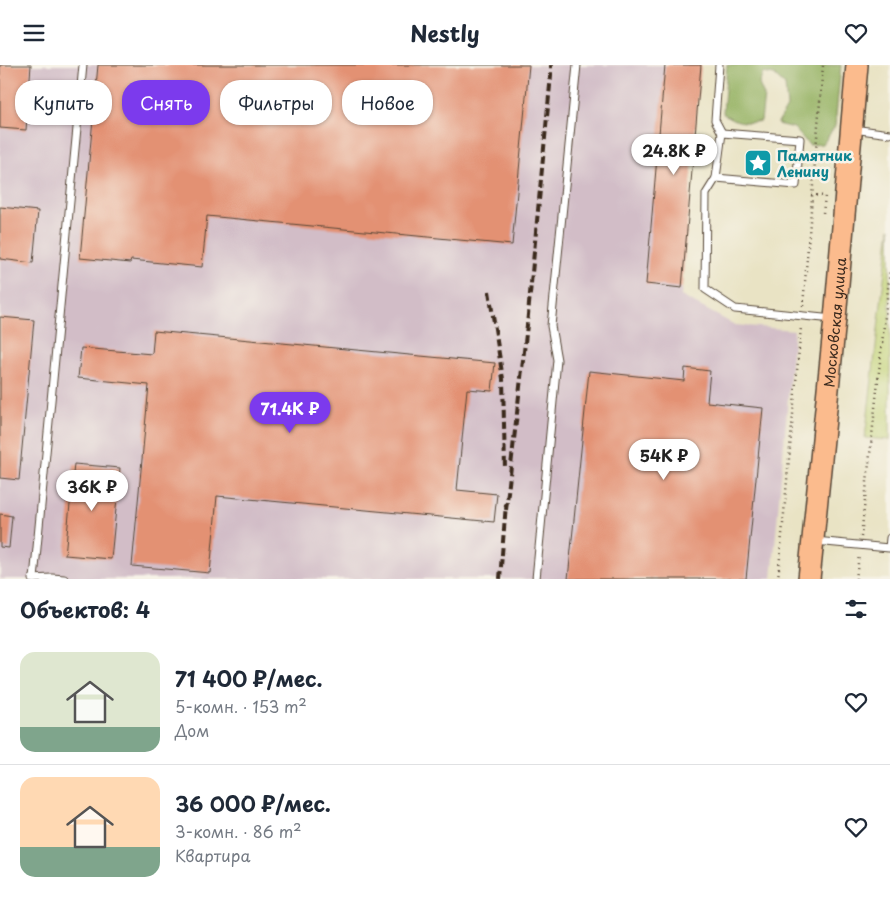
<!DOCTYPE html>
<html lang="ru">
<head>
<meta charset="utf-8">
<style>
	body { margin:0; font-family:"Playpen Sans",sans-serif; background:#f2f2f3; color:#1f2937; height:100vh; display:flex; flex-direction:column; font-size:19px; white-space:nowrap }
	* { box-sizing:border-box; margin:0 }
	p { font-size:16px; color:#747a83 }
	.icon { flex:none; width:28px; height:28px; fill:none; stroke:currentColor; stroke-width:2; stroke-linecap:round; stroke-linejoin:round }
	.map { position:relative; height:514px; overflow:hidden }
	.drawer { display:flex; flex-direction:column; background:#fff; flex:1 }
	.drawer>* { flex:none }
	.banner { position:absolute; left:15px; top:15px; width:500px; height:45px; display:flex; gap:10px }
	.price { position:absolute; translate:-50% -42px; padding:0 11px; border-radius:18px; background:#fff; color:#222; font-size:16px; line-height:32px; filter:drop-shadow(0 1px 2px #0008) }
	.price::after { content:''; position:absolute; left:50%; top:30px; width:15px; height:11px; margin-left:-8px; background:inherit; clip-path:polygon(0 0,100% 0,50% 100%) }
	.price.active { background:#7c3aed; color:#fff }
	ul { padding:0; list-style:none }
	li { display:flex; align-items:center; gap:15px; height:125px; padding:0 20px }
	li+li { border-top:1px solid #e0e1e3 }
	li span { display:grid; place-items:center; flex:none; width:140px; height:100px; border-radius:15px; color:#555 }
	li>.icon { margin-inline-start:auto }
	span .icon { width:60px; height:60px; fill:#fffc; stroke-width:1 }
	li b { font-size:21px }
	h2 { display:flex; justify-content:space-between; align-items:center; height:60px; padding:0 20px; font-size:21px }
	.pill { padding:0 18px; border-radius:20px; background:#fff; box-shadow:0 1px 4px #0004; font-size:18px; line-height:45px }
	.pill.active { background:#7c3aed; color:#fff }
	header { display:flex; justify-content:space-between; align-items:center; height:65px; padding:0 20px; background:#fff; font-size:22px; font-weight:700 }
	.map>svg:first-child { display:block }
	.industrial { fill:#d2bdc7 }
	.green { fill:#c1d275; stroke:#7e7e4a }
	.forest { fill:#98b466; stroke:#6a6f42 }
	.building { fill:#e39173 }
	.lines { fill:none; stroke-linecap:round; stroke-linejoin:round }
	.service-casing { stroke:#554637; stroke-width:9 }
	.primary-casing { stroke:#554637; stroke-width:24 }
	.path { stroke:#554637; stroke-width:2.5; stroke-dasharray:1 4; stroke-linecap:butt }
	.service { stroke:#fff; stroke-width:7 }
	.primary { stroke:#fbbb8d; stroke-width:21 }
	.rail { stroke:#3b2a1e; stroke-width:4; stroke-dasharray:8 4; stroke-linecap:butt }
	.labels { text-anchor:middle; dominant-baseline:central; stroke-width:5; stroke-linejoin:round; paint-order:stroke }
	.culture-label { font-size:14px; font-weight:bold; fill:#0d838f; stroke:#f7f3e8; text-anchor:start }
	.street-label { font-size:14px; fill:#3b2a1e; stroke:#f7f3e8 }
</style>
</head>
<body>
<header><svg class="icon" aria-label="menu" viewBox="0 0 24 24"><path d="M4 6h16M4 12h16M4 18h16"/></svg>Nestly<svg class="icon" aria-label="heart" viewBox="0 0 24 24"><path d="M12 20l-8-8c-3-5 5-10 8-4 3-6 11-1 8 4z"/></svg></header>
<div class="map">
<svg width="890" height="514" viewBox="0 0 890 514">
	<rect width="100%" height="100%" fill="#f7f3e8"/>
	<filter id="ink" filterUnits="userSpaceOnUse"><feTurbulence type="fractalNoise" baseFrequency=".02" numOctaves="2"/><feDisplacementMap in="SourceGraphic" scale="10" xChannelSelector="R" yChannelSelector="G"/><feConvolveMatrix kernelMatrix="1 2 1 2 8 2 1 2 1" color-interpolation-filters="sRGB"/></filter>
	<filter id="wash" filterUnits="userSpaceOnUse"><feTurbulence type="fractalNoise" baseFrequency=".0096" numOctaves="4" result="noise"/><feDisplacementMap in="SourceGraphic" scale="20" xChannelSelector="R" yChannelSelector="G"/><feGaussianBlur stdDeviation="1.12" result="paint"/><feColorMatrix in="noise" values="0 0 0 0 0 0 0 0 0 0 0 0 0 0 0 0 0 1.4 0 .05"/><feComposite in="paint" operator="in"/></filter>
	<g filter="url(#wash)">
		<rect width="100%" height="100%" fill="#e9e3c4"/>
		<!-- industrial -->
		<polygon class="industrial" points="0,0 701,0 681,231 735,260 794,265 772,514 0,514"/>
		<!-- green -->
		<polygon class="green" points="890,163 890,375 865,373"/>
		<!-- forest -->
		<path class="forest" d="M 727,0 L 841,0 L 835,61 L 823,79 L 809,80 L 794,63 L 777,59 L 787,42 L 785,20 L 774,10 L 763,8 L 759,19 L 764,31 L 761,56 C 748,59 733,57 723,48 Z"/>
		<g id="blocks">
			<!-- building -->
			<g class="building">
				<polygon points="0,0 31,0 26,65 0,63"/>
				<polygon points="98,0 529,0 512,180 207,151 202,202 131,195 130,198 80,193"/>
				<polygon points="665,0 701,0 682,223 646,219"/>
				<polygon points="0,142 38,146 33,198 0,194"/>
				<polygon points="0,252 34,255 19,415 0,413"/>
				<polygon points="154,266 495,298 492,326 467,324 457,425 497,429 494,457 217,431 210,508 132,501 149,320 78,313 81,283 152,289"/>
				<polygon points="685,303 710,306 707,337 763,343 746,514 568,514 589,306 684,316"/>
				<polygon points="74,399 120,403 111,494 65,490"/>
				<polygon points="0,449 12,451 9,483 0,482"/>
			</g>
		</g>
	</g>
	<g filter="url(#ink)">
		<use href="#blocks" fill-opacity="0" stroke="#554637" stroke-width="1"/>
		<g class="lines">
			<!-- service casing -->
			<g class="service-casing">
				<g id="service">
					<polyline points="719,0 715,55 722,68 716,113 706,129 705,224 735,244 833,254"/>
					<polyline points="853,64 890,69"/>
					<polyline points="716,113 796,120 800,74 722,68"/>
					<polyline points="815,476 889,483 890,473"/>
					<polyline points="32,514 52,513 64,514"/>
					<polyline points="34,514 83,0"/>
					<polyline points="536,514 557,295 551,261 577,0"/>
				</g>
			</g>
			<!-- primary casing -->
			<g class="primary-casing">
				<g id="primary">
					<path id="s1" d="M 809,514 L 835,254 L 857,0"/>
				</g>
			</g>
			<!-- path -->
			<g class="path">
				<polyline points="811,130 825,131 823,148"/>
				<polyline points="803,241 823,0"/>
				<polyline points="861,472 890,205"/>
				<polyline points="778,514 801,262"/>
				<polyline points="856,514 859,490"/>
			</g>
			<!-- service -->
			<use href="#service" class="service"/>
			<!-- primary -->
			<use href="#primary" class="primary"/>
			<!-- rail -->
			<g class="rail">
				<polyline points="489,226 503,314 505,404"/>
				<polyline points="506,445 527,260 551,10 551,0"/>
				<polyline points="500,514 506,439"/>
			</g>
		</g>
	</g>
	<!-- icons -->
	<defs>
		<g id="sight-square" transform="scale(1.4375)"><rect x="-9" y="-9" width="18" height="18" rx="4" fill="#0f9aa8" stroke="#f7f3e8"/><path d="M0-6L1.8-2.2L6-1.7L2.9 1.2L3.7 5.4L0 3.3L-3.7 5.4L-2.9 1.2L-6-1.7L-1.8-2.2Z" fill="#fff"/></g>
	</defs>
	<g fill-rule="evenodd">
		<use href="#sight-square" x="758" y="98"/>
	</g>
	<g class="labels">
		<!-- culture labels -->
		<g class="culture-label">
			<text x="777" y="90">Памятник<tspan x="777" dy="16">Ленину</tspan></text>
		</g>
		<!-- street labels -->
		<g class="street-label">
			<text stroke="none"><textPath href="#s1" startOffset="258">Московская улица</textPath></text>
		</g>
	</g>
</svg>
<b class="price" style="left:674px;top:111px">24.8K ₽</b>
<b class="price active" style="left:290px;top:369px">71.4K ₽</b>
<b class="price" style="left:664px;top:416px">54K ₽</b>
<b class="price" style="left:92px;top:447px">36K ₽</b>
<div class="banner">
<a class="pill">Купить</a>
<a class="pill active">Снять</a>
<a class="pill">Фильтры</a>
<a class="pill">Новое</a>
</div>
</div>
<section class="drawer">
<h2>Объектов: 4<svg class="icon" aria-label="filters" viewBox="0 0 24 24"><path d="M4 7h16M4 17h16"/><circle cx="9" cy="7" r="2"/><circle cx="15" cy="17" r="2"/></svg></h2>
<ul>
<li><span style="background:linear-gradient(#dfe7d0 75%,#7fa58c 0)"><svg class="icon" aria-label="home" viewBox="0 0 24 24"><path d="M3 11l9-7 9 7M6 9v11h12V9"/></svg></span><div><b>71 400 ₽/мес.</b><p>5-комн. · 153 m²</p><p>Дом</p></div><svg class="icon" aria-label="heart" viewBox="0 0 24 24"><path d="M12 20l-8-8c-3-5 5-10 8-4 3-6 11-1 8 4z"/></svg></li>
<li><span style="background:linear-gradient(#ffd9b3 70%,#7fa58c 0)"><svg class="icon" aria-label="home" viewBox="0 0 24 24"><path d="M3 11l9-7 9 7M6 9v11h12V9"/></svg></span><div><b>36 000 ₽/мес.</b><p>3-комн. · 86 m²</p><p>Квартира</p></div><svg class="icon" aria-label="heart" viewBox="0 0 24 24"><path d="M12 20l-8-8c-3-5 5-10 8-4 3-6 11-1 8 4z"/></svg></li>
</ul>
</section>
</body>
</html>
